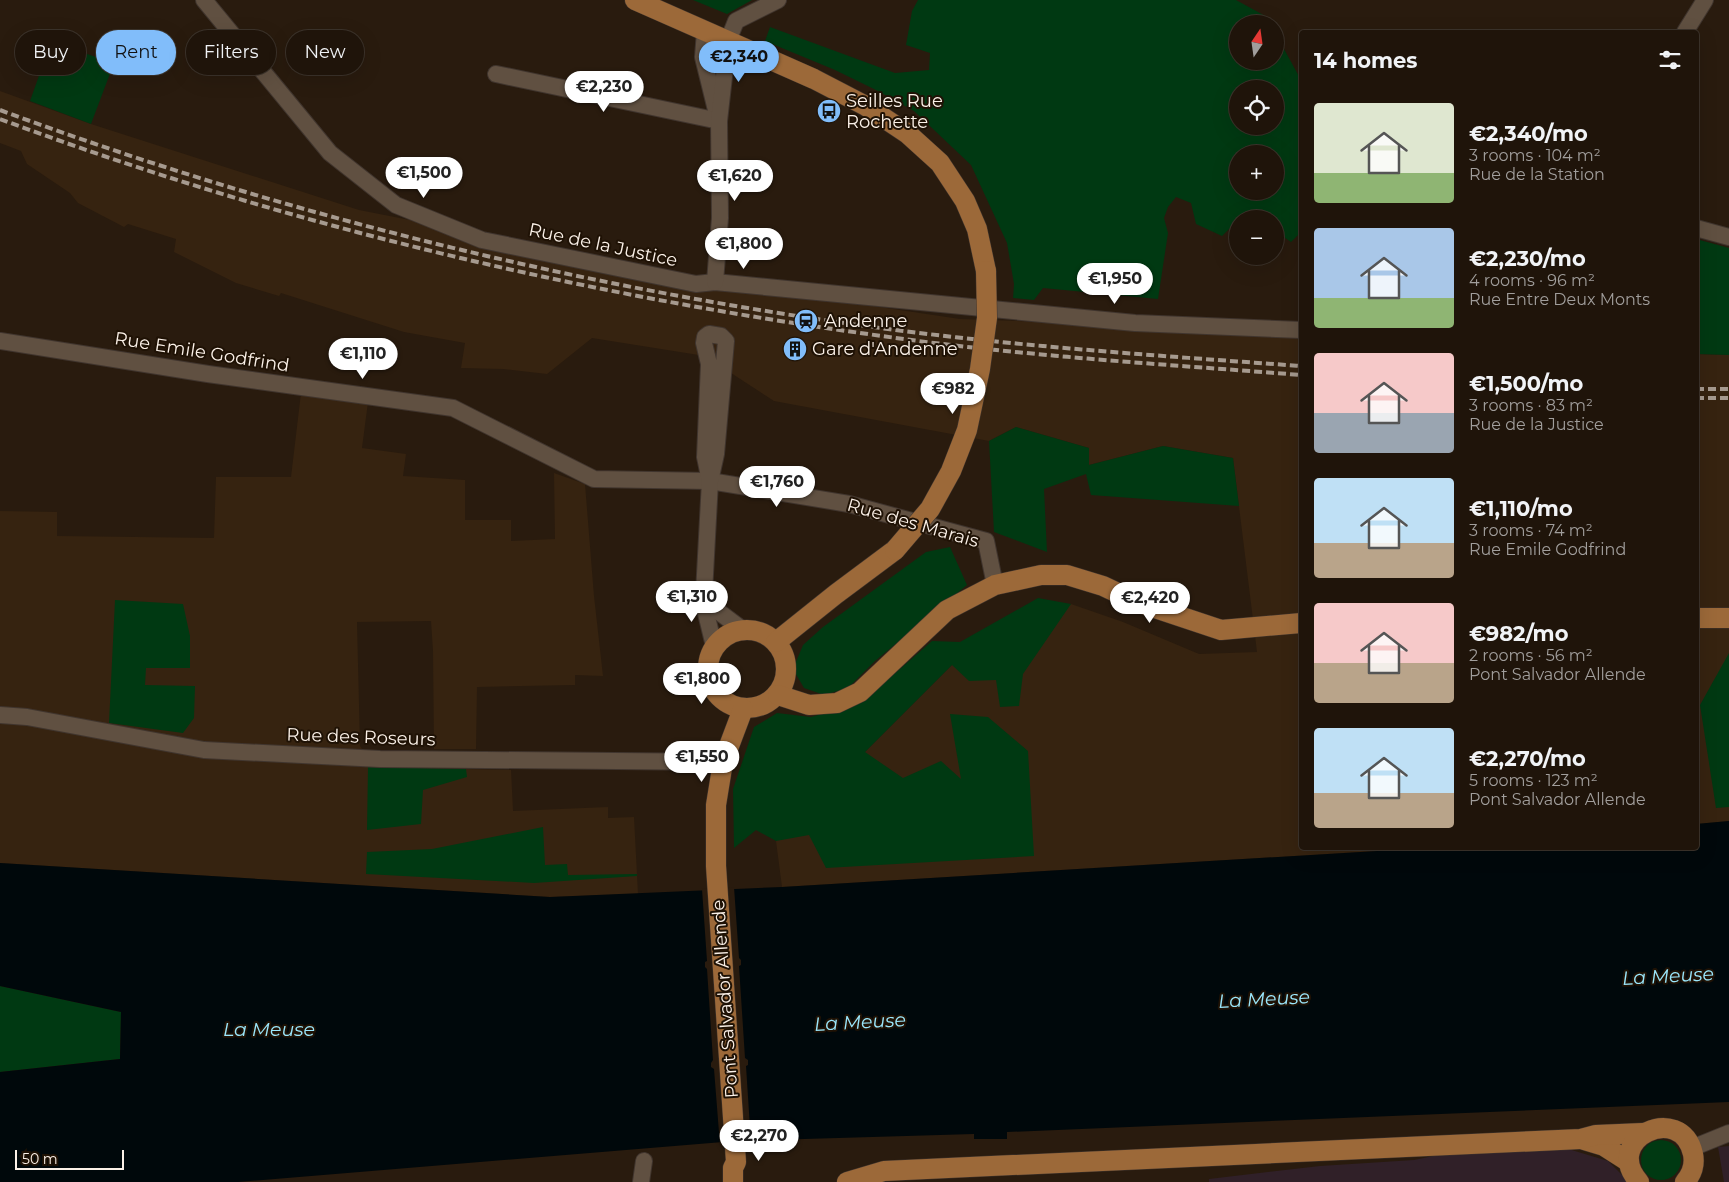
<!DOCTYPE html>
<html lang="en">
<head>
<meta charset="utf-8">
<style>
	body { margin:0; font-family:Montserrat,sans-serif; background:#2c2118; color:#f1f3f6; height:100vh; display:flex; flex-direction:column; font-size:19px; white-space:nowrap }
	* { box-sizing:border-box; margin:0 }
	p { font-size:16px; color:#a19e9c }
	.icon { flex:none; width:28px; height:28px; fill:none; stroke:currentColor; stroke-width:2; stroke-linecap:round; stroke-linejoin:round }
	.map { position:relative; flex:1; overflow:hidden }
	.details { position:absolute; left:1299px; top:30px; width:400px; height:820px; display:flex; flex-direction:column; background:#1f140a; border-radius:5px; box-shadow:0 5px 20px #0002,0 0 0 1px #3c332b }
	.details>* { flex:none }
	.guide { position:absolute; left:15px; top:30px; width:475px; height:45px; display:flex; gap:10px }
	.needle { width:32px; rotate:13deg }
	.controls { position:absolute; left:1229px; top:15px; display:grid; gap:10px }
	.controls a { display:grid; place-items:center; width:55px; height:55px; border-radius:50%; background:#1f140a; box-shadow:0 5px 20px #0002,0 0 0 1px #3c332b; font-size:25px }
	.scale { position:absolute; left:15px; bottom:12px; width:109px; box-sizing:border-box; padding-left:5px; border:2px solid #fbf1e8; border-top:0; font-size:14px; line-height:18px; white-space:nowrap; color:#fbf1e8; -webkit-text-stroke:4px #1f1205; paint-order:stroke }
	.price { position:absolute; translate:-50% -42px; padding:0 11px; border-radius:18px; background:#fff; color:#222; font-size:16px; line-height:32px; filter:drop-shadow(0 1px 2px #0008) }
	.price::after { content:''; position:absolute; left:50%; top:30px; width:15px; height:11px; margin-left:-8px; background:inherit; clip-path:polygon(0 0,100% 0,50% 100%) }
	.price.current { background:#81bdfa; color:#111 }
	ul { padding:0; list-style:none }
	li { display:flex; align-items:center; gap:15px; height:125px; padding:0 15px }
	li span { display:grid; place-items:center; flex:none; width:140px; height:100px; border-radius:5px; color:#555 }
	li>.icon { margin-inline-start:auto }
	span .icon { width:60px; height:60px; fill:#fffc; stroke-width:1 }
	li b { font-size:21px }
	h2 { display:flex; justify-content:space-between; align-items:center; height:60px; padding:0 15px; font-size:21px }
	.pill { padding:0 18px; border-radius:22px; background:#1f140a; box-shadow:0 5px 20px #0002,0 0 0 1px #3c332b; font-size:18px; line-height:45px }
	.pill.current { background:#81bdfa; color:#111 }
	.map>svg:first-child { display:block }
	.commercial { fill:#302028 }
	.built { fill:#362310 }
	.green { fill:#003912; fill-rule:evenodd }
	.water { fill:#00080b }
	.pier { fill:#291b0e }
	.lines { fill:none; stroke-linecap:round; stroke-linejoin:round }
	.minor-casing { stroke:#40352e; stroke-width:18 }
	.major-casing { stroke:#40352e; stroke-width:21 }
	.minor { stroke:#605041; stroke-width:16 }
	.major { stroke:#9c6939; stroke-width:20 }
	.rail { stroke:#a69a8f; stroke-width:4; stroke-dasharray:8 4; stroke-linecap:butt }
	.major-bridge-casing { stroke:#40352e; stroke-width:21; stroke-linecap:butt }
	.major-bridge { stroke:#9c6939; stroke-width:20 }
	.labels { text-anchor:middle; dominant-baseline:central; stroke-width:4; stroke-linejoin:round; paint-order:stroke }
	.poi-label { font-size:18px; fill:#fbf1e8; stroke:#1f1205; text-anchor:start }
	.street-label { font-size:18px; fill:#fbf1e8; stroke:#1f1205 }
	.water-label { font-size:19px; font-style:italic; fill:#9be7fc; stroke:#1f1205 }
</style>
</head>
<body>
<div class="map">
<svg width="1729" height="1182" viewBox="0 0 1729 1182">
	<rect width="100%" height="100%" fill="#291b0e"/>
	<!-- commercial -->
	<g class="commercial">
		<polygon points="1729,1146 1729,1182 1724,1182 1718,1147"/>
		<polygon points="1565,1148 1608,1161 1629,1182 1209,1182 1209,1179 1320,1166 1414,1160 1448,1153"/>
	</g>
	<!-- built -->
	<g class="built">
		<polygon points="0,91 91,124 359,210 461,230 631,270 960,319 1154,326 1301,337 1301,848 1427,848 782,887 776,841 952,665 1071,604 1123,622 1199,654 1257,652 1233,458 1163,446 1089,465 1089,448 1016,427 989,441 774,401 705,356 592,338 547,374 503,369 461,368 465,343 404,332 281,293 279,296 236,283 174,252 176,239 128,224 124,227 78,203 70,193 27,164 21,151 0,143"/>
		<polygon points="1696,354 1729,355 1729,821 1696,824"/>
		<polygon points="301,393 368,402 362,448 406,454 403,476 465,480 465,520 511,520 511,541 555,539 554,473 585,484 594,596 603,676 575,675 575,685 477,687 476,749 434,749 433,651 431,621 357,622 360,746 368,758 368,767 511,770 513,811 608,807 608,818 634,817 638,894 550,897 0,863 0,511 57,512 57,536 214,538 216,477 291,477"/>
	</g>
	<!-- green -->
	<g class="green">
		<polygon points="693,0 752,0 727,14"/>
		<path d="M 918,0 L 1236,0 L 1269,18 L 1268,24 L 1238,24 L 1238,61 L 1275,61 L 1275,42 L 1284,49 L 1301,80 L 1301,232 L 1291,242 L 1275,231 L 1275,219 L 1256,219 L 1246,213 L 1240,219 L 1238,219 L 1237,221 L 1222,236 L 1196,224 L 1191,203 L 1176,197 L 1168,207 L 1164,218 L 1168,233 L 1158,299 L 1043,288 L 1034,300 L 1013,298 L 1014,284 L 1007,243 L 971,165 L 914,111 L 878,91 L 835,70 L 765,41 L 770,27 L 895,73 L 929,70 L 930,53 L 906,45 L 912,11 ZM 1238,89 L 1275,89 L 1275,126 L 1238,126 ZM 1238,154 L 1275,154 L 1275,191 L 1238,191 Z"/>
		<polygon points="51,42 114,63 91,124 30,101"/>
		<polygon points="1696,239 1729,248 1729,355 1696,354"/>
		<polygon points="1016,427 1089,448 1089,465 1163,446 1233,458 1239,506 1091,495 1086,474 1044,489 1047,552 994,532 989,441"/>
		<polygon points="950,547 967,585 875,661 848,688 824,695 804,688 793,669 803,645 823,627 926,552"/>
		<polygon points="1038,598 1071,604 1023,674 1019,706 1000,707 996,680 969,681 952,665 865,752 903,778 941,761 961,779 950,714 988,717 1028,751 1034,856 826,868 809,835 776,841 756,830 734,848 733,789 754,727 777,713 811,717 861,703 932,641 960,642"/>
		<polygon points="115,600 183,604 190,636 190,668 146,668 145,685 195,686 194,718 183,733 109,723"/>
		<polygon points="1729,653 1729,807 1716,808 1700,705"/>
		<polygon points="368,767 466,769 467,777 423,790 421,824 367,830"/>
		<polygon points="543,827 545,865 567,864 568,875 637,874 637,876 534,883 366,874 367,852 432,849"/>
		<polygon points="0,986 121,1012 120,1059 0,1072"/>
		<circle cx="1661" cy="1160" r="20"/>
	</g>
	<!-- water -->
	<polygon class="water" points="1729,821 1729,1102 1007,1132 1007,1139 974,1139 974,1134 735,1141 238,1182 0,1182 0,1072 120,1059 121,1012 0,986 0,863 550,897 782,887 1427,848 1696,848 1696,824"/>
	<!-- pier -->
	<polygon class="pier" points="734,887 739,958 741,960 741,965 739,966 745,1058 748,1060 748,1065 746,1066 751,1143 720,1145 714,1069 711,1067 711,1063 713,1060 707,969 705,967 705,962 707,961 702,889"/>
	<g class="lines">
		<!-- minor casing -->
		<g class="minor-casing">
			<g id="minor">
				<polyline points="204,0 330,153 396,205 482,240 696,284 715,282 1135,323 1301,330"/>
				<polyline points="705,31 703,57 716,110"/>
				<polyline points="1685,32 1705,0"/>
				<polyline points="496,74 719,121"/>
				<polyline points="1696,228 1729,237"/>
				<polyline points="715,282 720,218 719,121 728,41 736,21 778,0"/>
				<polyline points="0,341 208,374 453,408 594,479 710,481 849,504 986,541 995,585"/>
				<polyline points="710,481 705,457 709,364 704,343 705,337 709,334 721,336 726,341 716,454 710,481 704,593 705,609 714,646"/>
				<polyline points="704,593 715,609 743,630"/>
				<polyline points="0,715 27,717 204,750 380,759 723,762"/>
				<polyline points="1692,1148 1729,1133"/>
				<polyline points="641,1182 644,1161"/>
			</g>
		</g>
		<!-- major casing -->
		<g class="major-casing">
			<g id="major">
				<polyline points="635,0 814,79 866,106 908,134 940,163 965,201 977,229 986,271"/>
				<polyline points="1696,618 1729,618"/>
				<circle cx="747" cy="669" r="39"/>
				<polyline points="776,642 836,594 895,550"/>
				<polyline points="778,695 809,705 837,703 860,692 947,610 995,585 1041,575 1067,575 1103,586 1137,602 1221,630 1301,623"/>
				<polyline points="1584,1140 1604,1146 1629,1162"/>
				<polyline points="733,1182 733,1168 736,1162 716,866 716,805 723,762 743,709"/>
				<polyline points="847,1182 884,1171 1581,1139 1596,1135 1643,1133"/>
				<path d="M 1639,1182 C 1601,1139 1681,1101 1693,1154 C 1695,1164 1692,1174 1685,1182"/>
			</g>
		</g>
		<!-- minor -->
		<use href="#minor" class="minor"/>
		<!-- major -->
		<use href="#major" class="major"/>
		<!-- rail -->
		<g class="rail">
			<path d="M 0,110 C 286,216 586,289 888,329 C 1025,347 1163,356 1301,366"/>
			<path d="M 0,119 C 284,225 582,295 882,336 C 1021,356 1161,364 1301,375"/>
			<polyline points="1696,389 1729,389"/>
			<polyline points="1696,398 1729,398"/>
		</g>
		<!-- major-bridge casing -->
		<g class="major-bridge-casing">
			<polyline id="major-bridge" points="895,550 930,509 951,471 967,430 980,369 987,318 986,271"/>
		</g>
		<!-- major-bridge -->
		<use href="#major-bridge" class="major-bridge"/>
	</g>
	<!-- icons -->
	<defs>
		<g id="bus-disc" transform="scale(1.25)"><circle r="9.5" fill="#81bdfa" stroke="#1f1205"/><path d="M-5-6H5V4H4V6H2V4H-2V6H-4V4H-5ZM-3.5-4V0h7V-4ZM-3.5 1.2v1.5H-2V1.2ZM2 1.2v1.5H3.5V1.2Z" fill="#111"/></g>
		<g id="station-disc" transform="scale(1.25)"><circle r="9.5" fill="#81bdfa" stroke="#1f1205"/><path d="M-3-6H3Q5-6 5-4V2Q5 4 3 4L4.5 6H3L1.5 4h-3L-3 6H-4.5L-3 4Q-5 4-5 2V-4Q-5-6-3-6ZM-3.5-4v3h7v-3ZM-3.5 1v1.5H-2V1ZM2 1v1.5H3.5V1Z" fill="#111"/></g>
		<g id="building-disc" transform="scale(1.25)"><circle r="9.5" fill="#81bdfa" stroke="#1f1205"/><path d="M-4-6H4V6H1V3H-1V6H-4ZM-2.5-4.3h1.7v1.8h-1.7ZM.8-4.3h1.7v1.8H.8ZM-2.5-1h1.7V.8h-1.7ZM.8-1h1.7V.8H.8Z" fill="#111"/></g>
	</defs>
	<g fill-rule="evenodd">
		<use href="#bus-disc" x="829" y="111"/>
		<use href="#station-disc" x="806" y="321"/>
		<use href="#building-disc" x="795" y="349"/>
	</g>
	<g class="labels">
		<!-- poi labels -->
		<g class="poi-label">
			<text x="846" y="101">Seilles Rue<tspan x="846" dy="21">Rochette</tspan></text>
			<text x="824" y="321">Andenne</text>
			<text x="812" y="349">Gare d'Andenne</text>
		</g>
		<!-- street labels -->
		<g class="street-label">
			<text transform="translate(603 245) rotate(12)">Rue de la Justice</text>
			<text transform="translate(202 352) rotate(9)">Rue Emile Godfrind</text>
			<text transform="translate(913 523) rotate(16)">Rue des Marais</text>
			<text transform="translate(361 737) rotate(2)">Rue des Roseurs</text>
			<text transform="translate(725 999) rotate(-94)">Pont Salvador Allende</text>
		</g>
		<!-- water labels -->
		<g class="water-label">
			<text transform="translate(1668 976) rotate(-3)">La Meuse</text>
			<text transform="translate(1264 999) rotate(-3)">La Meuse</text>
			<text transform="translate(860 1022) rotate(-3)">La Meuse</text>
			<text x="269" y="1029">La Meuse</text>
		</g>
	</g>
</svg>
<div class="controls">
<a><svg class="needle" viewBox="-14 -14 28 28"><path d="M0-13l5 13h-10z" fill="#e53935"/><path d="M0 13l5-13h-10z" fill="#a19e9c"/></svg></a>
<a><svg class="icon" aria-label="locate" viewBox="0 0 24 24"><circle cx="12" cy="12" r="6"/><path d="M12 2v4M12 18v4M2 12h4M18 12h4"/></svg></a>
<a>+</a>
<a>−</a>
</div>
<div class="scale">50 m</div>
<b class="price current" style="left:739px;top:83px">€2,340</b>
<b class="price" style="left:604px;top:113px">€2,230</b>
<b class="price" style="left:424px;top:199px">€1,500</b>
<b class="price" style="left:735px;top:202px">€1,620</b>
<b class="price" style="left:744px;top:270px">€1,800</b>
<b class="price" style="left:1115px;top:305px">€1,950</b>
<b class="price" style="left:363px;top:380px">€1,110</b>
<b class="price" style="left:953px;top:415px">€982</b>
<b class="price" style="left:777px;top:508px">€1,760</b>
<b class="price" style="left:692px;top:623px">€1,310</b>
<b class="price" style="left:1150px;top:624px">€2,420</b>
<b class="price" style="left:702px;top:705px">€1,800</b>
<b class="price" style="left:702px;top:783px">€1,550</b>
<b class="price" style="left:759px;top:1162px">€2,270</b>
<div class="guide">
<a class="pill">Buy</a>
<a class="pill current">Rent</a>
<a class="pill">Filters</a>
<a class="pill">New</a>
</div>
<section class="details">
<h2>14 homes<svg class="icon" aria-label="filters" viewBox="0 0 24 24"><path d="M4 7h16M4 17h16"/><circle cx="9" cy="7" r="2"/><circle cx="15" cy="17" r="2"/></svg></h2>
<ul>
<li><span style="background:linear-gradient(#dfe7d0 70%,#8fb573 0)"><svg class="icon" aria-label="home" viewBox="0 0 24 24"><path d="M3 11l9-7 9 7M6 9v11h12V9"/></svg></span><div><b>€2,340/mo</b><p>3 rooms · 104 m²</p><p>Rue de la Station</p></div></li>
<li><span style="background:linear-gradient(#a9c7e8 70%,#8fb573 0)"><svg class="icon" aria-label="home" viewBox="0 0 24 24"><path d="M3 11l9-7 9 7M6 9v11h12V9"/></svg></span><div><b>€2,230/mo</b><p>4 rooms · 96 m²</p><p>Rue Entre Deux Monts</p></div></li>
<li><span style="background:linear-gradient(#f6c9c9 60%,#9aa5b1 0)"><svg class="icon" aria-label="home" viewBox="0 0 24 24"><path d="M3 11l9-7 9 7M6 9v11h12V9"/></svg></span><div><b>€1,500/mo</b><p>3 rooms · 83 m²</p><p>Rue de la Justice</p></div></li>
<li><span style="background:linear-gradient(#bfe0f5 65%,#b9a48a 0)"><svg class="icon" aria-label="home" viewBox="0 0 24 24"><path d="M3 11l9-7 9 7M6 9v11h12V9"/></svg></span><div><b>€1,110/mo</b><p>3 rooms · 74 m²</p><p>Rue Emile Godfrind</p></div></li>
<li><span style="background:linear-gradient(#f6c9c9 60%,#b9a48a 0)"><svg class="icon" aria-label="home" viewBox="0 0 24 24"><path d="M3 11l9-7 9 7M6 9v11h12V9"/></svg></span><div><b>€982/mo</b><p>2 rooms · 56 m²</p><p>Pont Salvador Allende</p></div></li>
<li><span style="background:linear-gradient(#bfe0f5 65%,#b9a48a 0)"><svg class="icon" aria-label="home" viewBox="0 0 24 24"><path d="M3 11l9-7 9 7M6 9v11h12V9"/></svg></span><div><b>€2,270/mo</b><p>5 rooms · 123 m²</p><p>Pont Salvador Allende</p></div></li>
</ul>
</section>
</div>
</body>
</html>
